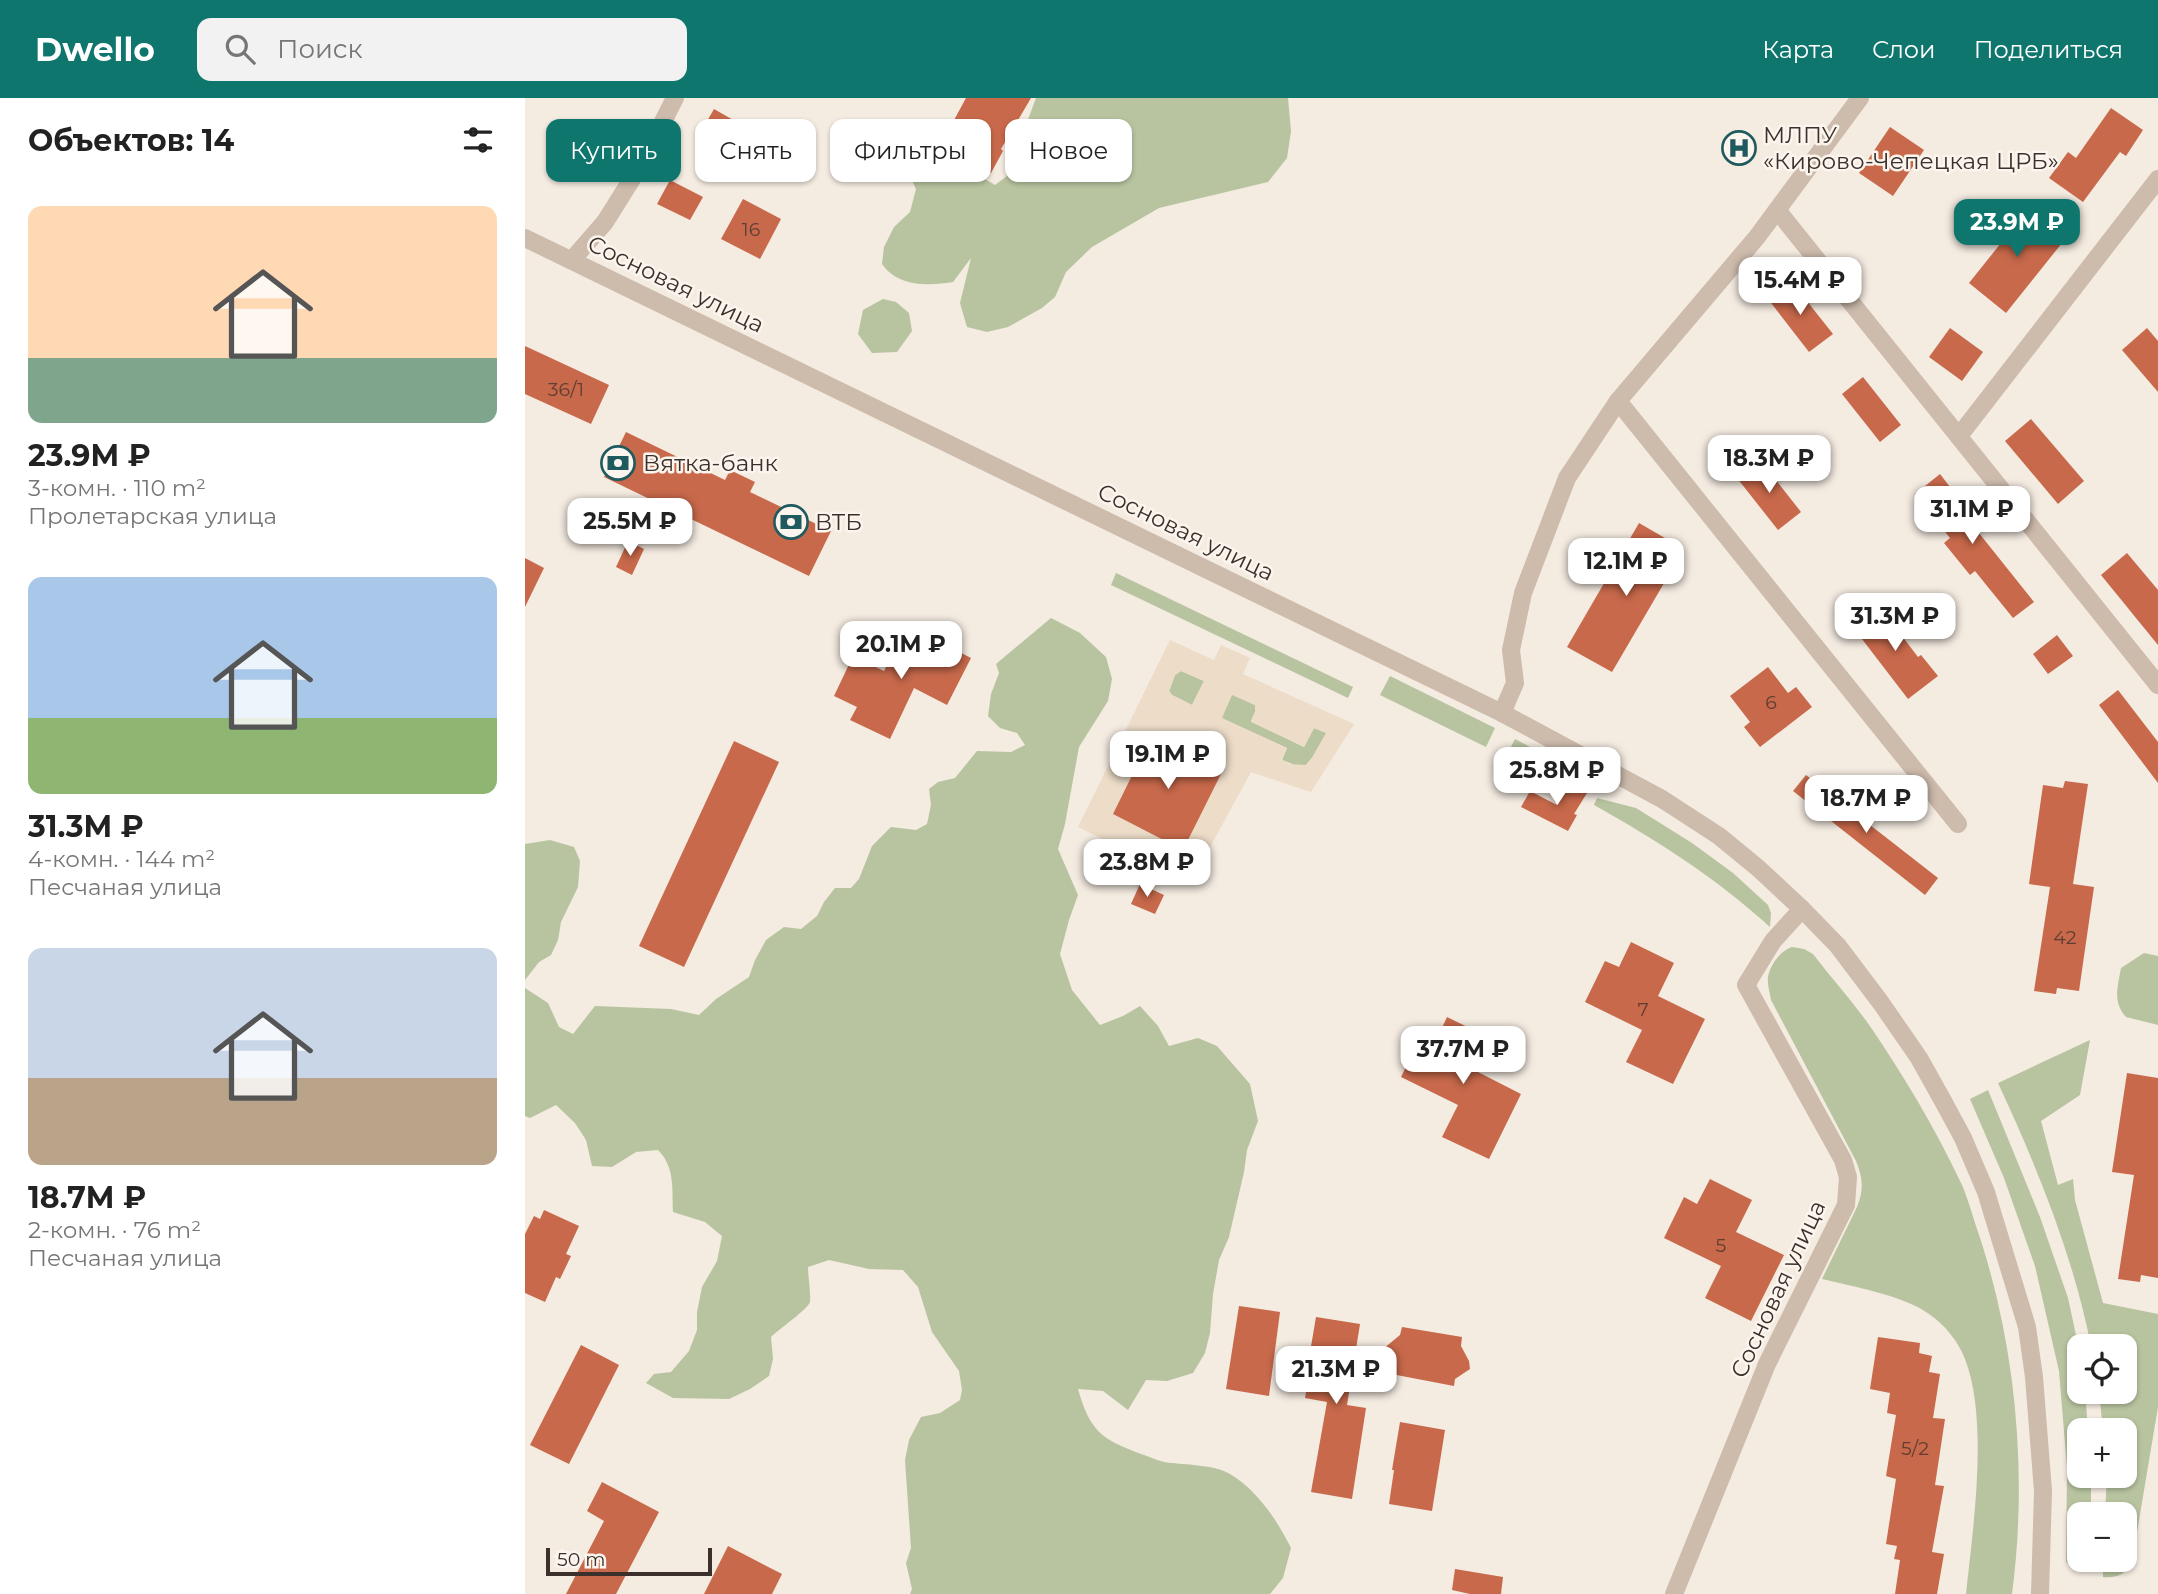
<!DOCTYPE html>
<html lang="ru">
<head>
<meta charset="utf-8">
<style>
	body { margin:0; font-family:Montserrat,sans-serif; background:#f2f2f2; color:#222; height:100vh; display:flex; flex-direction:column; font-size:26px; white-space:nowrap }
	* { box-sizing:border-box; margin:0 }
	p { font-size:23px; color:#767676 }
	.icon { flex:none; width:38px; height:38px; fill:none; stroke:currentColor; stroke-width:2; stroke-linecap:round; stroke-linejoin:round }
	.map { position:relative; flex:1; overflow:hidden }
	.sheet { display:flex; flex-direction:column; background:#fff; width:525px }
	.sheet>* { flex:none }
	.hud { position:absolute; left:21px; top:21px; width:665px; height:63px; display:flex; gap:14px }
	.tools { position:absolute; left:1542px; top:1236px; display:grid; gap:14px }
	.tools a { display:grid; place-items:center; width:70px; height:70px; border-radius:14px; background:#fff; box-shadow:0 2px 5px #0004; font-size:35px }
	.scale { position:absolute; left:21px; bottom:18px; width:166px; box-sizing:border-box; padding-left:7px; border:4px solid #3b302b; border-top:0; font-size:19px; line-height:24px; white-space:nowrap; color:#3b302b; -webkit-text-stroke:5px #fbf5ee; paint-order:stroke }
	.price { position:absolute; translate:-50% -60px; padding:0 16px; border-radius:14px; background:#fff; color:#222; font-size:23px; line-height:46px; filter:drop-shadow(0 2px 4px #0008) }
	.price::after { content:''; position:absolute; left:50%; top:42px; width:21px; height:16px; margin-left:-10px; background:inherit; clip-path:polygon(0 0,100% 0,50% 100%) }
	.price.active { background:#0f766e; color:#fff }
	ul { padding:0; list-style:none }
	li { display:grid; align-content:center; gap:14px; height:371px; padding:0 28px }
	li span { display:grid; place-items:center; height:217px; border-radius:14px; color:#555 }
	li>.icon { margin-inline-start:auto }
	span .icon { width:126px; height:126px; fill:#fffc; stroke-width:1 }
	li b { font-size:30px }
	h2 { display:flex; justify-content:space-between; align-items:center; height:84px; padding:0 28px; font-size:30px }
	.chip { padding:0 24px; border-radius:14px; background:#fff; box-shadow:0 2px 5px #0004; font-size:24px; line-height:63px }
	.chip.active { background:#0f766e; color:#fff }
	header { display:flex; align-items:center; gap:42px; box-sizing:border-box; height:98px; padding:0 35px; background:#0f766e; color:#fff }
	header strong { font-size:33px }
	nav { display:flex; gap:38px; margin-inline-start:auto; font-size:24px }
	.search { width:490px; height:63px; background:#f2f2f2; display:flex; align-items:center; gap:18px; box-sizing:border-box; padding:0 24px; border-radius:14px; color:#767676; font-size:26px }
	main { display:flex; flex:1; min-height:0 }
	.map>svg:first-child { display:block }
	.green { fill:#b8c4a0 }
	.plaza { fill:#ecdcc8; fill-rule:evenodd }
	.building { fill:#c8694b }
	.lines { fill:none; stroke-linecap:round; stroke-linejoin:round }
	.minor { stroke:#cdbbac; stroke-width:18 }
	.tertiary { stroke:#cdbbac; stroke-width:18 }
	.labels { text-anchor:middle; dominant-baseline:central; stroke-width:5; stroke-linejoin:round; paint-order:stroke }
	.number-label { font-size:19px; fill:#5e3e33 }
	.poi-label { font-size:23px; fill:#3b302b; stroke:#fbf5ee; text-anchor:start }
	.street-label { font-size:23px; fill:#3b302b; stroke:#fbf5ee }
</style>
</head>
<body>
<header>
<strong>Dwello</strong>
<div class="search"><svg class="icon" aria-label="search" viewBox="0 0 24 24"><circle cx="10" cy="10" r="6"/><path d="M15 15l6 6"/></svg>Поиск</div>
<nav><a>Карта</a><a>Слои</a><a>Поделиться</a></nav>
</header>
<main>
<section class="sheet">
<h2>Объектов: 14<svg class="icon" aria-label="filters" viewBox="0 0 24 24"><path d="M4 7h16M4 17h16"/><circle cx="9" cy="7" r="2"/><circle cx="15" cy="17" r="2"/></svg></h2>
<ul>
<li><span style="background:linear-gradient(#ffd9b3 70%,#7fa58c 0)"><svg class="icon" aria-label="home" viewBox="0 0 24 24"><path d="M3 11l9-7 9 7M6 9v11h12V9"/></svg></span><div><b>23.9M ₽</b><p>3-комн. · 110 m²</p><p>Пролетарская улица</p></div></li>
<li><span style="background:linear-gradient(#a9c7e8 65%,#8fb573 0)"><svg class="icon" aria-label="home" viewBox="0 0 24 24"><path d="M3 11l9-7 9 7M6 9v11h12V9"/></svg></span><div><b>31.3M ₽</b><p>4-комн. · 144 m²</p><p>Песчаная улица</p></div></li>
<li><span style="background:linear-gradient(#c9d6e8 60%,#b9a48a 0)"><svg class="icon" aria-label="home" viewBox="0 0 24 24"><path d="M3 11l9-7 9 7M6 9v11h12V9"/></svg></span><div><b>18.7M ₽</b><p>2-комн. · 76 m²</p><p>Песчаная улица</p></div></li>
</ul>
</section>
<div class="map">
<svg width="1633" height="1496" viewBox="0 0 1633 1496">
	<rect width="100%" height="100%" fill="#f4ebe1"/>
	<!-- green -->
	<g class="green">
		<path d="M 511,0 L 763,0 L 766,33 L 762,60 L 743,84 L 634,110 L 567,149 L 541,174 L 530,199 L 517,210 L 483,229 L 462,234 L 442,229 L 435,205 L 446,160 L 428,184 C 403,188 373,189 357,166 L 359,149 L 369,129 L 385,114 L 391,91 L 381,70 L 383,53 L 404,53 L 435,66 L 470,87 L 482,78 Z"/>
		<polygon points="358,201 371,204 384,215 387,233 372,254 347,255 333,236 338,212"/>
		<polygon points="591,475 828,589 823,600 586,487"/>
		<path d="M 526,520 L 555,535 L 581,559 L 587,581 L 583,603 L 554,649 L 540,726 L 533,751 L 553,797 L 544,822 L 535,856 L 547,892 L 575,927 L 598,918 L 615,908 L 633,928 L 644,948 L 673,940 L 692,948 L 725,986 L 733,1023 L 722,1052 L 719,1074 L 704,1139 L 694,1162 L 688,1196 L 685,1235 L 680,1255 L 668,1275 L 642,1283 L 621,1282 L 603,1312 L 578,1293 L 553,1291 C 565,1333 576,1341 616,1356 C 626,1359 637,1365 647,1365 C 664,1367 690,1367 705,1376 C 732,1392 752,1422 766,1450 L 758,1480 L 745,1496 L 385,1496 L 387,1491 L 381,1465 L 386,1450 L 380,1362 L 384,1342 L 396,1319 L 415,1315 L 435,1302 L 437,1292 L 434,1273 L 407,1234 L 393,1189 L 378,1172 L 344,1171 L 304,1162 L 283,1169 C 283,1177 286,1198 285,1204 C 283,1211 253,1232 246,1239 L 248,1261 L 244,1278 L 225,1291 L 204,1301 L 148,1300 L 121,1285 L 129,1276 L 146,1274 L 164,1253 L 172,1232 L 172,1214 L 177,1189 L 192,1163 L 197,1138 L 180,1124 L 148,1114 C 147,1090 150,1069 133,1052 L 111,1054 L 87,1069 L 67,1068 L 61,1042 L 50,1025 L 31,1007 L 5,1020 L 0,1018 L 0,890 L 23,905 L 34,929 L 48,936 L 70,908 L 146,911 L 174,917 L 191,901 L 224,879 L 230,862 L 241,842 L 259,829 L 276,831 L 292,818 L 299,804 L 310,790 L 326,790 L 334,781 L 347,748 L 366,729 L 391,732 L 402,726 L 406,707 L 404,691 L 413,684 L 430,680 L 452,653 L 486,654 L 500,647 L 492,635 L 475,630 L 463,618 L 466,596 L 474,575 L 471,566 Z"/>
		<polygon points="656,573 679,583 667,607 647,597 644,593 650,577"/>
		<polygon points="865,578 970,630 961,649 855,597"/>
		<polygon points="707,596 730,607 730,614 726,623 779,649 789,630 802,635 791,655 781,667 770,667 757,662 762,650 696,620"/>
		<polygon points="990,641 1007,650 1033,676 1029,685 981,659"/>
		<path d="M 1072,700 L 1111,710 L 1167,745 L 1208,775 L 1243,807 L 1246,815 L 1245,829 C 1190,779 1133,743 1069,707 Z"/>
		<polygon points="25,742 49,749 55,763 53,789 36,824 33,842 26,857 14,864 0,882 0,746"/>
		<path d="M 1267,849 L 1279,851 L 1288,856 C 1307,881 1329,905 1347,931 C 1380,980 1410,1030 1435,1083 C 1442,1097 1446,1113 1451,1128 C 1491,1244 1503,1375 1487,1496 L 1441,1496 C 1448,1430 1464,1323 1440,1261 C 1433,1243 1420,1227 1404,1216 C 1380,1198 1326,1188 1297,1181 L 1332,1109 C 1339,1092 1338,1080 1331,1063 L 1246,902 C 1245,895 1242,886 1243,879 C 1245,867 1256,852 1267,849 Z"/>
		<path d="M 1619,855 L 1633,858 L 1633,927 L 1601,919 C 1587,904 1593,888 1596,870 Z"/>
		<path d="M 1565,942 L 1555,997 L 1516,1023 L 1533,1087 L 1548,1081 L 1550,1102 L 1578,1205 L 1633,1216 L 1633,1309 L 1607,1464 C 1601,1477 1591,1480 1578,1479 L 1578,1461 L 1600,1461 L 1600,1416 L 1580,1416 L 1582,1377 L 1600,1377 L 1600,1332 L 1578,1332 L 1574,1293 L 1600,1293 L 1600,1248 L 1566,1248 C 1548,1157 1512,1069 1473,985 Z"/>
		<polygon points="1463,992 1515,1119 1543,1200 1554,1251 1554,1293 1560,1293 1563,1332 1554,1332 1554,1377 1566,1377 1566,1416 1554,1416 1554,1461 1564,1461 1563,1473 1553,1472 1541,1464 1542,1370 1534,1273 1510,1168 1479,1080 1445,1001"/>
	</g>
	<!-- plaza -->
	<path class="plaza" d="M 645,542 L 689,562 L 696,547 L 725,560 L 718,576 L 829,626 L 786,694 L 726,674 L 666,784 L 553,729 ZM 656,573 L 679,583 L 667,607 L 647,597 L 644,593 L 650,577 ZM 707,597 L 730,607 L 730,614 L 726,624 L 779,649 L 789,630 L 801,635 L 785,663 L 781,667 L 764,666 L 757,662 L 762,650 L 697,620 ZM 659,638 L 676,647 L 670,661 L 697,674 L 658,751 L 588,716 L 626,639 L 652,652 Z"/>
	<!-- building -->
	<g class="building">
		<polygon points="441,0 506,0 476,51 478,53 466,75 415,48"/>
		<polygon points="1586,10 1618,32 1601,58 1595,54 1558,104 1524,80 1543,54 1551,60"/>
		<polygon points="189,11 217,27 202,53 174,37"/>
		<polygon points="1365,29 1399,52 1368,98 1334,75"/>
		<polygon points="145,82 178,99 165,122 132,106"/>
		<polygon points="218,101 256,121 235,161 196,141"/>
		<polygon points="1499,107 1541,140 1481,215 1444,185 1484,135 1480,131"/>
		<polygon points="1266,183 1308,236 1284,254 1243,201"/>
		<polygon points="1425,230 1458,254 1437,283 1404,259"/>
		<polygon points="1622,230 1633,243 1633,294 1597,252"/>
		<polygon points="0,248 84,287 66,326 0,296"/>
		<polygon points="1338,279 1376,327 1355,344 1317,296"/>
		<polygon points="1506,321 1559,383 1533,406 1480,343"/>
		<polygon points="101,334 200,382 205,372 230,384 225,394 306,433 284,478 79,379"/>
		<polygon points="1235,362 1276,414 1253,432 1212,380"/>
		<polygon points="1415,376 1439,407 1434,410 1509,504 1488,520 1450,473 1445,477 1419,445 1425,440 1390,396"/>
		<polygon points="1114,425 1159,451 1087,574 1042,549"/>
		<polygon points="103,443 119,451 107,477 91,469"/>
		<polygon points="1602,455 1633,492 1633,547 1576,477"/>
		<polygon points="0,460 19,470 0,509"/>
		<polygon points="1354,508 1393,559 1396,557 1413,578 1383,601 1327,528"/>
		<polygon points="382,527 446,560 422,607 389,590 365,641 325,622 332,609 309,598 328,558 359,573"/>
		<polygon points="1532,537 1548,558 1523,576 1508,556"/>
		<polygon points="1243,569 1263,595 1271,589 1287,609 1235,649 1219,629 1225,624 1205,598"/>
		<polygon points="1593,592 1633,644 1633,685 1574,607"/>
		<polygon points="659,638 677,647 670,661 697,674 658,752 588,716 626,639 652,652"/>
		<polygon points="209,643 254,664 159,869 114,848"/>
		<polygon points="1281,677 1413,780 1400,797 1268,693"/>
		<polygon points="1540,683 1563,686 1548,786 1569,789 1554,893 1532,890 1531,896 1509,893 1525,789 1504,786 1518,687 1538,690"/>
		<polygon points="1045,685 1062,695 1049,716 1052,717 1043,733 996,709 1005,693 1032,707"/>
		<polygon points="615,786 639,797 630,816 606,806"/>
		<polygon points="1106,844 1149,865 1133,898 1180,921 1148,986 1101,964 1117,932 1060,904 1080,863 1094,869"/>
		<polygon points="922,919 965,940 949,972 996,996 964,1061 917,1039 933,1007 876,979 896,938 910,945"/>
		<polygon points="1602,975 1633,980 1633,1180 1616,1177 1615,1184 1593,1181 1609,1077 1587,1074"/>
		<polygon points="1185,1081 1227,1102 1211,1134 1259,1157 1226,1223 1180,1200 1196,1168 1139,1140 1159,1099 1172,1106"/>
		<polygon points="19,1112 54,1128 41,1156 46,1158 35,1181 31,1179 20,1204 0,1195 0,1136 9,1118 15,1121"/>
		<polygon points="714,1208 755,1214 744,1298 701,1291"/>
		<polygon points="791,1219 835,1226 822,1307 841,1310 827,1401 786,1394 802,1304 780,1300 786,1266 783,1266"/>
		<polygon points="877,1229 937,1239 936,1248 944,1263 945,1271 930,1281 929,1288 835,1270 875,1237"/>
		<polygon points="1353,1239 1395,1245 1394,1255 1407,1258 1404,1274 1415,1276 1408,1320 1420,1321 1410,1387 1419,1388 1407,1454 1419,1456 1412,1496 1370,1496 1375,1462 1369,1461 1372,1448 1361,1446 1371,1381 1361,1378 1371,1317 1362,1315 1365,1295 1345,1291"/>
		<polygon points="56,1247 94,1267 44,1366 5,1347"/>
		<polygon points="875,1324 920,1332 907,1413 864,1406 869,1372 867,1372"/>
		<polygon points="77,1384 134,1414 91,1496 41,1496 79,1423 62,1413"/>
		<polygon points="203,1448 257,1476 247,1496 179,1496"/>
		<polygon points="930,1471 978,1479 976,1496 945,1496 927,1492"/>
	</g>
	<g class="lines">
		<!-- minor -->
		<g class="minor">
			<polyline points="1252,112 1633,587"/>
			<polyline points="47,162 80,124 117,65 150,0"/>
			<polyline points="1093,303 1433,726"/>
			<polyline points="1434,338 1633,81"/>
			<polyline points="977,615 990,585 986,552 998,495 1042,380 1093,303 1232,139 1335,0"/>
			<polyline points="1149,1496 1242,1266 1321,1107 1323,1079 1318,1062 1221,887 1248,843 1277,811"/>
		</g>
		<!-- tertiary -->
		<polyline class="tertiary" points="0,140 977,615 1137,701 1194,738 1233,770 1277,811 1313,848 1356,905 1394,960 1418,1003 1438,1040 1461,1094 1502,1229 1509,1279 1518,1393 1515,1496"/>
	</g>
	<!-- icons -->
	<defs>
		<g id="hospital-ring" transform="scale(1.75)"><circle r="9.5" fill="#fbf5ee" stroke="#1f5a5e" stroke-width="1.5"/><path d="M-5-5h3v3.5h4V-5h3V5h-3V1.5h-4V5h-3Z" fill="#1f5a5e"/></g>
		<g id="bank-ring" transform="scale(1.75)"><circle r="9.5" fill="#fbf5ee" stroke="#1f5a5e" stroke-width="1.5"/><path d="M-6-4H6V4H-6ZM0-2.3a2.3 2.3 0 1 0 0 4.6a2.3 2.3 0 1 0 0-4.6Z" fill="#1f5a5e"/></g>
	</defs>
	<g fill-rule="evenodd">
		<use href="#hospital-ring" x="1214" y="50"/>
		<use href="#bank-ring" x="93" y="365"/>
		<use href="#bank-ring" x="266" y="424"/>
	</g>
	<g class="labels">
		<!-- number labels -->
		<g class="number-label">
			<text x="226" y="131">16</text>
			<text x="41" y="291">36/1</text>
			<text x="1246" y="604">6</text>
			<text x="1540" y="839">42</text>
			<text x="1118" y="911">7</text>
			<text x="1196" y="1147">5</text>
			<text x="1390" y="1350">5/2</text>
		</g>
		<!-- poi labels -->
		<g class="poi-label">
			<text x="1238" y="37">МЛПУ<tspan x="1238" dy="26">«Кирово-Чепецкая ЦРБ»</tspan></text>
			<text x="118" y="365">Вятка-банк</text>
			<text x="290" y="424">ВТБ</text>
		</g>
		<!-- street labels -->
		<g class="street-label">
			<text transform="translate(151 186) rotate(26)">Сосновая улица</text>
			<text transform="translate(661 434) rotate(26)">Сосновая улица</text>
			<text transform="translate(1253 1191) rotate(-65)">Сосновая улица</text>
		</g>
	</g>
</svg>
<div class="tools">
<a><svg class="icon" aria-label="locate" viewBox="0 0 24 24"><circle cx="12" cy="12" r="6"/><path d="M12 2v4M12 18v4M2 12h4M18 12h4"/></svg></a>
<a>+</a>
<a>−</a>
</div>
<div class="scale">50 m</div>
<b class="price active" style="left:1492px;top:161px">23.9M ₽</b>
<b class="price" style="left:1275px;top:219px">15.4M ₽</b>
<b class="price" style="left:1244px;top:397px">18.3M ₽</b>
<b class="price" style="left:1447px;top:448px">31.1M ₽</b>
<b class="price" style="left:105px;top:460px">25.5M ₽</b>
<b class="price" style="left:1101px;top:500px">12.1M ₽</b>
<b class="price" style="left:1370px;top:555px">31.3M ₽</b>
<b class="price" style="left:376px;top:583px">20.1M ₽</b>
<b class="price" style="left:643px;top:693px">19.1M ₽</b>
<b class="price" style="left:1032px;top:709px">25.8M ₽</b>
<b class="price" style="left:1341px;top:737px">18.7M ₽</b>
<b class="price" style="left:622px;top:801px">23.8M ₽</b>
<b class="price" style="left:938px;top:988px">37.7M ₽</b>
<b class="price" style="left:811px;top:1308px">21.3M ₽</b>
<div class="hud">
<a class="chip active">Купить</a>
<a class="chip">Снять</a>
<a class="chip">Фильтры</a>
<a class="chip">Новое</a>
</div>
</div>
</main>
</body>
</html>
